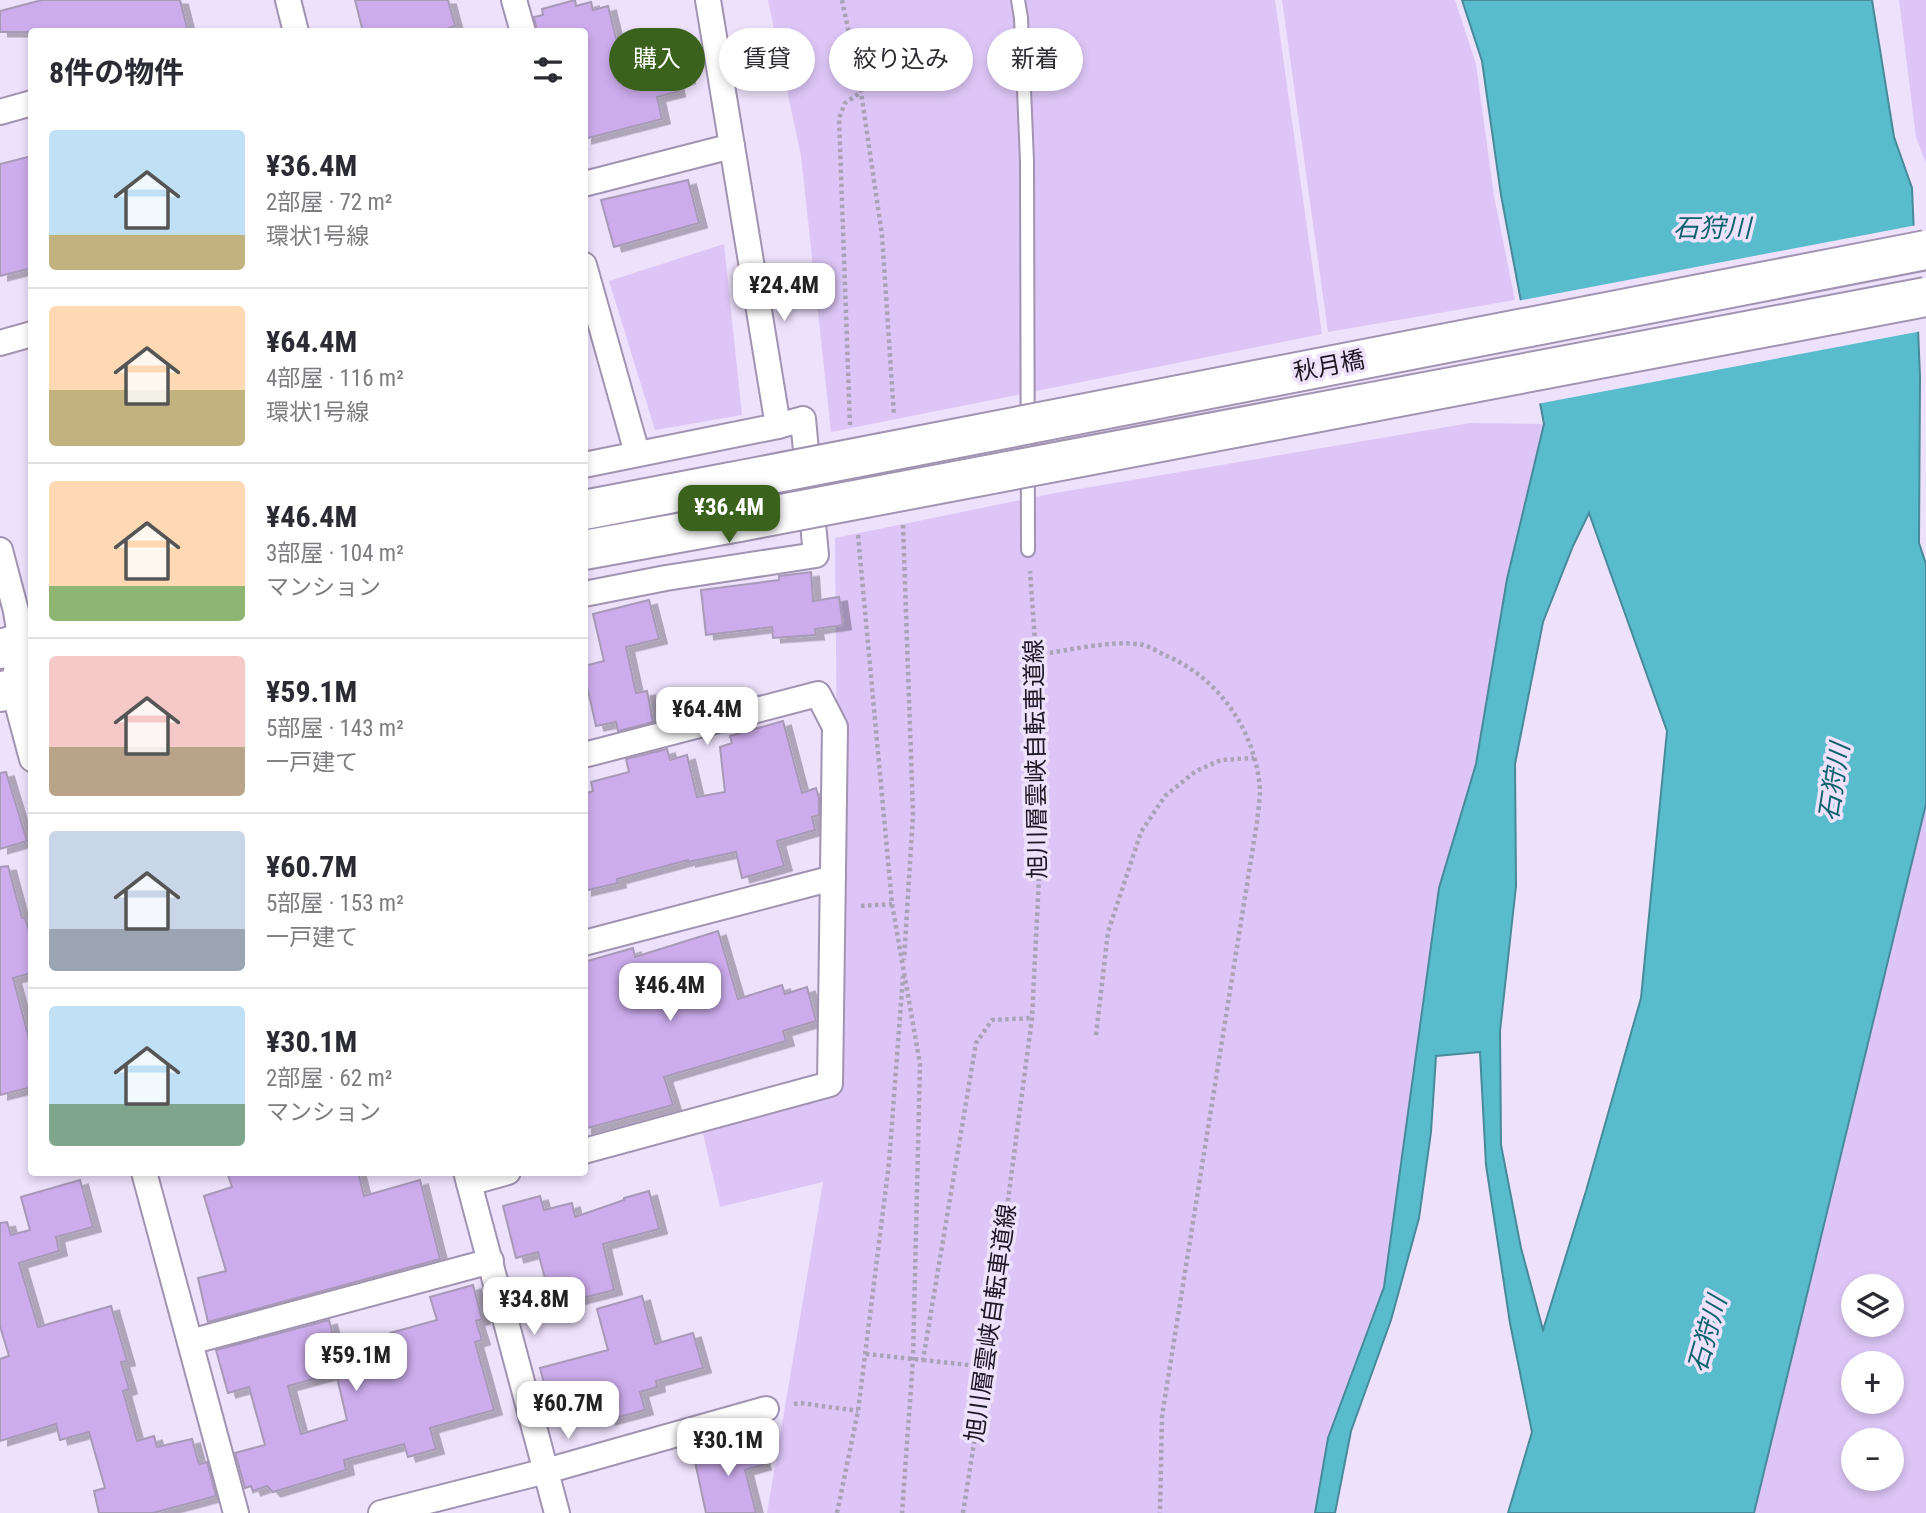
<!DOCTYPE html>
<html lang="ja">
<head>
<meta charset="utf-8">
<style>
	body { margin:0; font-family:"Roboto Condensed","Noto Sans JP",sans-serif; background:#f7f7f7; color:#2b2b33; height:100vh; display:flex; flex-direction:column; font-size:26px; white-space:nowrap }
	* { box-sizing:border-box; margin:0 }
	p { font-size:23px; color:#7c7c81 }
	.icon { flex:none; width:38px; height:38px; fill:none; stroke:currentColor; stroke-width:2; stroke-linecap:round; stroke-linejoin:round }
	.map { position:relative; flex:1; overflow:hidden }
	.details { position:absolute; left:28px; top:28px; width:560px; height:1148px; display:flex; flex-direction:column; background:#fff; border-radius:7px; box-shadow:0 4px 10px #0003 }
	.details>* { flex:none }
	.banner { position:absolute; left:609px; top:28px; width:665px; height:63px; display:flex; gap:14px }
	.controls { position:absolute; left:1841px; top:1274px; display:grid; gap:14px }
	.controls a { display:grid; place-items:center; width:63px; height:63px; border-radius:50%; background:#fff; box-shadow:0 4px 10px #0003; font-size:35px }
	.price { position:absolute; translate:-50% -60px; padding:0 16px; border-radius:14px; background:#fff; color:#222; font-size:23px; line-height:46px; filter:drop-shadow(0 2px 4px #0008) }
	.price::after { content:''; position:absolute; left:50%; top:42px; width:21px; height:16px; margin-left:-10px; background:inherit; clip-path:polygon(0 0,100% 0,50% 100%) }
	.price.on { background:#3b621c; color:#fff }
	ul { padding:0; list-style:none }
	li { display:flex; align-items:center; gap:21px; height:175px; padding:0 21px }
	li+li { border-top:2px solid #e1e1e2 }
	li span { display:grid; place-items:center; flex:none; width:196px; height:140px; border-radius:7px; color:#555 }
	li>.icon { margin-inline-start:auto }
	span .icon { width:84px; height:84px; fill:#fffc; stroke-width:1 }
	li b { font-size:30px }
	h2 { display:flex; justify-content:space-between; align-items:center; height:84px; padding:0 21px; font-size:30px }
	.pill { padding:0 24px; border-radius:32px; background:#fff; box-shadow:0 4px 10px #0003; font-size:24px; line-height:63px }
	.pill.on { background:#3b621c; color:#fff }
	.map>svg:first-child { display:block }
	.green { fill:#ddc6f7; fill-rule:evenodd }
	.water { fill:#59bccd; stroke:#478a9a; stroke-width:2; fill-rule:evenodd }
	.pier { fill:#ede1fb }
	.building { fill:#ccacec; stroke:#a899b7; stroke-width:2; fill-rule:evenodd; filter:url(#shadow) }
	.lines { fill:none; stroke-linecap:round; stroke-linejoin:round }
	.lane-casing { stroke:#a193b1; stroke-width:16 }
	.street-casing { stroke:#a193b1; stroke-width:28 }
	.primary-casing { stroke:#a193b1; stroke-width:42 }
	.path { stroke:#aba2b7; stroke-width:4.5; stroke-dasharray:3.5 3.5; stroke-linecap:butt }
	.lane { stroke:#fff; stroke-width:12 }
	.street { stroke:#fff; stroke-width:24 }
	.primary { stroke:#fff; stroke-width:38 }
	.primary-bridge-casing { stroke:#a193b1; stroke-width:42; stroke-linecap:butt }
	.primary-bridge { stroke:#fff; stroke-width:38 }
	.labels { text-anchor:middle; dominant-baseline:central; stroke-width:7; stroke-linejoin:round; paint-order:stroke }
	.street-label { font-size:24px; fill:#1c1722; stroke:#ede1fb }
	.water-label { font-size:26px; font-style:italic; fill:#0c626d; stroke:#ede1fb }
</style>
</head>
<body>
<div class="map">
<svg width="1926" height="1513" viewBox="0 0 1926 1513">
	<defs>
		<filter id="shadow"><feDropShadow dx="8" dy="4.5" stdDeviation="0" flood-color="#0004"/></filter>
	</defs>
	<rect width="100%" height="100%" fill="#ede1fb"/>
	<!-- green -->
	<g class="green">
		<polygon points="768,0 1275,0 1322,334 831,432 801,156"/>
		<polygon points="1282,0 1455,0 1476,64 1494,196 1515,300 1328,332"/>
		<polygon points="1899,0 1926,0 1926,163 1916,137"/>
		<polygon points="724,244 742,415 655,430 609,281"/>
		<polygon points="1470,423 1544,424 1507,579 1476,764 1439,888 1384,1287 1328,1438 1315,1513 767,1513 823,1182 720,1207 702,1129 840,1086 835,538 1055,493"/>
		<path d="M 1926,804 L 1926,1513 L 1743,1513 L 1833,1191 ZM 1853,1286 L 1892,1286 L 1892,1325 L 1853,1325 ZM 1853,1363 L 1892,1363 L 1892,1402 L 1853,1402 ZM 1853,1440 L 1892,1440 L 1892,1479 L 1853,1479 Z"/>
	</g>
	<!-- water -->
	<path class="water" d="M 1462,0 L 1872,0 L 1894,137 L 1912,188 L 1920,376 L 1919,543 L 1926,564 L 1926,804 L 1754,1513 L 1508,1513 L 1532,1432 L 1510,1323 L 1486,1165 L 1480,1052 L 1436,1056 L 1431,1132 L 1419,1218 L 1391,1320 L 1351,1431 L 1335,1513 L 1315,1513 L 1328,1438 L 1384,1287 L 1439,888 L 1476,764 L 1507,579 L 1544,424 L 1501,195 L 1482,61 ZM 1589,513 L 1667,731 L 1641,998 L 1586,1191 L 1543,1330 L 1521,1248 L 1501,1145 L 1500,1031 L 1516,886 L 1515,764 L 1543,622 L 1573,546 Z"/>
	<!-- pier -->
	<polygon class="pier" points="1917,225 1922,331 1537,404 1517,301"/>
	<!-- building -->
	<g class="building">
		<polygon points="42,0 180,0 188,32 0,32 0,11"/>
		<polygon points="355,0 448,0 455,26 437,32 363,32"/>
		<polygon points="575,0 576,6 591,2 593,10 608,6 619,51 676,37 687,79 675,82 677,92 657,97 662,119 584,139 584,32 537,32 534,17 543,15 542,9"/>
		<polygon points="32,156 32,268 0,276 0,164"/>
		<polygon points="688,180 699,223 614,247 601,200"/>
		<polygon points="811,572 813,601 839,597 843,625 815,629 816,635 773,638 772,627 706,635 701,590 779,580 779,576"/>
		<polygon points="649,600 659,639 626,647 636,693 647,691 653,722 618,731 616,722 596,726 584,672 584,666 604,661 593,614"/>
		<polygon points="783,721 802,793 816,788 819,798 819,815 812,817 815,830 777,841 784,866 742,878 736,852 688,862 688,860 617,879 618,883 584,891 584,794 593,791 591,782 629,772 626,759 667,749 670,760 687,755 697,797 725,792 720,747 732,743 730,736"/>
		<polygon points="6,772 27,841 0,849 0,773"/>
		<polygon points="8,866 22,918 25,918 32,941 32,973 13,978 32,1050 32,1087 0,1095 0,867"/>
		<polygon points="718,931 738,999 782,985 785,994 807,987 816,1021 783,1031 786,1041 664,1077 673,1105 584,1129 584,962 633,948 635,957"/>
		<polygon points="227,1172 358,1172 364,1196 420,1180 440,1259 208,1322 198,1278 226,1271 204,1196 232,1187"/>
		<polygon points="80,1180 93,1227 56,1237 59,1251 19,1263 38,1327 111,1306 127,1361 121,1362 129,1389 123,1391 137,1441 154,1436 157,1447 192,1439 198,1461 200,1464 207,1462 216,1496 153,1513 99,1513 94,1491 105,1488 89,1432 60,1440 56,1424 0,1441 0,1359 9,1356 0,1326 0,1223 7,1222 11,1235 30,1230 21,1197"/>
		<polygon points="649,1191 659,1229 603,1244 614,1290 563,1303 560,1295 550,1297 538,1252 516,1258 503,1206 540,1196 544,1210 572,1203 575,1217 624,1200 624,1198"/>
		<path d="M 473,1285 L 482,1319 L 476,1321 L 482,1340 L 475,1342 L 494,1410 L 430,1428 L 436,1449 L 408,1457 L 404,1444 L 344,1460 L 346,1470 L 273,1492 L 267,1486 L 253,1491 L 251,1486 L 245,1488 L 235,1453 L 265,1445 L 249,1387 L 228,1393 L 216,1350 L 329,1320 L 341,1368 L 396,1355 L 390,1333 L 437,1320 L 430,1297 ZM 336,1373 L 347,1420 L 301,1434 L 288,1386 Z"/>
		<polygon points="642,1296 655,1344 693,1333 703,1368 656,1381 657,1387 640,1392 645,1410 608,1420 605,1407 554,1421 540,1368 608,1350 597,1309"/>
		<polygon points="756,1440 763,1465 745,1470 756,1513 706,1513 694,1457"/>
	</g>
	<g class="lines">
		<!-- lane casing -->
		<g class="lane-casing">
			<polyline id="lane" points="1018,0 1021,18 1027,161 1028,550"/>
		</g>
		<!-- street casing -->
		<g class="street-casing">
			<g id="street">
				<polyline points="288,0 296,32"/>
				<polyline points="514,0 523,32"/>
				<polyline points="0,112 32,103"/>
				<polyline points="584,184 732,146"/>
				<polyline points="584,265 637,453"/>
				<polyline points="0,343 32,334"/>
				<polyline points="584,465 778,426 708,0"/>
				<polyline points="0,550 16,611 21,643 13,688 32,759"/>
				<polyline points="584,594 666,578 816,555 803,419 778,426"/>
				<polyline points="584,755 818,694 835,727 830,1084 584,1151"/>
				<polyline points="584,943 833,878"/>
				<polyline points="144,1172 236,1513"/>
				<polyline points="466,1172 557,1513"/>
				<polyline points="469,1183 508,1172"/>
				<polyline points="190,1342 491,1261"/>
				<polyline points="381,1513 546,1471 766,1409"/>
			</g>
		</g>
		<!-- primary casing -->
		<g class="primary-casing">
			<g id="primary">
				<polyline points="584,510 731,482"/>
				<polyline points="584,550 739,522"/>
				<polyline points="0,649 32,640"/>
				<polyline points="0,692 32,683"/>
			</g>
		</g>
		<!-- path -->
		<g class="path">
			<polyline points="842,0 861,92 882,235 894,416"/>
			<polyline points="850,425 839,118 845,103 861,92"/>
			<polyline points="903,525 913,814 904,960"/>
			<polyline points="858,535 892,904 920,1064 913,1359 902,1513"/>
			<path d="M 1036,655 C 1066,651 1114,639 1143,645 C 1151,647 1160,653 1167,656 C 1220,679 1256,732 1260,790 C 1260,800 1258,812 1257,822 L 1162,1416 L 1160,1513"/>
			<polyline points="861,906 892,904"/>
			<polyline points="1096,1035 1108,932 1141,832 1165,796 1196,771 1221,760 1254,758"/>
			<polyline points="866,1354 923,1360 976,1043 992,1020 1032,1018"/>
			<polyline points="923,1360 986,1367"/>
			<polyline points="794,1404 801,1403 858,1411"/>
			<polyline points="837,1513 858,1411 889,1163 903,976"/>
			<polyline points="963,1513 986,1367 1032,1018 1041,837 1036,655 1030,571"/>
		</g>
		<!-- lane -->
		<use href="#lane" class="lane"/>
		<!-- street -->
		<use href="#street" class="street"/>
		<!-- primary -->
		<use href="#primary" class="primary"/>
		<!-- primary-bridge casing -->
		<g class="primary-bridge-casing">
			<g id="primary-bridge">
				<polyline points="731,482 1926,250"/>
				<polyline points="739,522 1926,297"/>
			</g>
		</g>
		<!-- primary-bridge -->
		<use href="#primary-bridge" class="primary-bridge"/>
	</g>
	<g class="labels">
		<!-- street labels -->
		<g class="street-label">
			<text transform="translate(1329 366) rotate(-11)">秋月橋</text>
			<text transform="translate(1036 759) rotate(-91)">旭川層雲峡自転車道線</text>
			<text transform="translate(991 1323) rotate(-82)">旭川層雲峡自転車道線</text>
		</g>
		<!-- water labels -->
		<g class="water-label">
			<text x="1712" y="228">石狩川</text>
			<text transform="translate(1834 782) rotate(-81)">石狩川</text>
			<text transform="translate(1707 1334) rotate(-74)">石狩川</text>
		</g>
	</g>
</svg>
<div class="controls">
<a><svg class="icon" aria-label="layers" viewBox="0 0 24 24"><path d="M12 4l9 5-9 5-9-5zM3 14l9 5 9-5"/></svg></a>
<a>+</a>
<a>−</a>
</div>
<b class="price" style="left:784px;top:323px">¥24.4M</b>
<b class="price on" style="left:729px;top:545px">¥36.4M</b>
<b class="price" style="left:707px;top:747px">¥64.4M</b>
<b class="price" style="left:670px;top:1023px">¥46.4M</b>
<b class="price" style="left:534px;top:1337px">¥34.8M</b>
<b class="price" style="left:356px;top:1393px">¥59.1M</b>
<b class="price" style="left:568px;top:1441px">¥60.7M</b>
<b class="price" style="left:728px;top:1478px">¥30.1M</b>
<div class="banner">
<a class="pill on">購入</a>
<a class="pill">賃貸</a>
<a class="pill">絞り込み</a>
<a class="pill">新着</a>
</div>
<section class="details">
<h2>8件の物件<svg class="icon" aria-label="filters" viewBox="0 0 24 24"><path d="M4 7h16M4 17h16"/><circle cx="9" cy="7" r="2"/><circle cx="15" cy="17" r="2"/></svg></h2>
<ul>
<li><span style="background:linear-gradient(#bfe0f5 75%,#c2b280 0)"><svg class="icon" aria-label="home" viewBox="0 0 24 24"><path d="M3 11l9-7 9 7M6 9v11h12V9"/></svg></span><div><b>¥36.4M</b><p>2部屋 · 72 m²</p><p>環状1号線</p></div></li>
<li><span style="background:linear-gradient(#ffd9b3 60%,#c2b280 0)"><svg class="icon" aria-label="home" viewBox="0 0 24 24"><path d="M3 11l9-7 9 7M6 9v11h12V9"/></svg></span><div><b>¥64.4M</b><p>4部屋 · 116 m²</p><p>環状1号線</p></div></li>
<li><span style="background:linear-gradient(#ffd9b3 75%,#8fb573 0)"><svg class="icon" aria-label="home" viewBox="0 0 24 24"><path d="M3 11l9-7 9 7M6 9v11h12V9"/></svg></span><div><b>¥46.4M</b><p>3部屋 · 104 m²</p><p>マンション</p></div></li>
<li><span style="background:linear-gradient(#f6c9c9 65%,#b9a48a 0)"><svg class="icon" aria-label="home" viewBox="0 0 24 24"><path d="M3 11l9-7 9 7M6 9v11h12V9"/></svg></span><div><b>¥59.1M</b><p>5部屋 · 143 m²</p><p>一戸建て</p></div></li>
<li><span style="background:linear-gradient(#c9d6e8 70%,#9aa5b1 0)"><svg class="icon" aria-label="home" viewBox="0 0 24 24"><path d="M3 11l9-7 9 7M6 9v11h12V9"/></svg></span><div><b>¥60.7M</b><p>5部屋 · 153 m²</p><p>一戸建て</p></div></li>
<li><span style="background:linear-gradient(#bfe0f5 70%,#7fa58c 0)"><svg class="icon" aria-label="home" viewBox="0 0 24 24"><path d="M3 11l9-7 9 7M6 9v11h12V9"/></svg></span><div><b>¥30.1M</b><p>2部屋 · 62 m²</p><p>マンション</p></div></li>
</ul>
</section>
</div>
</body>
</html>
